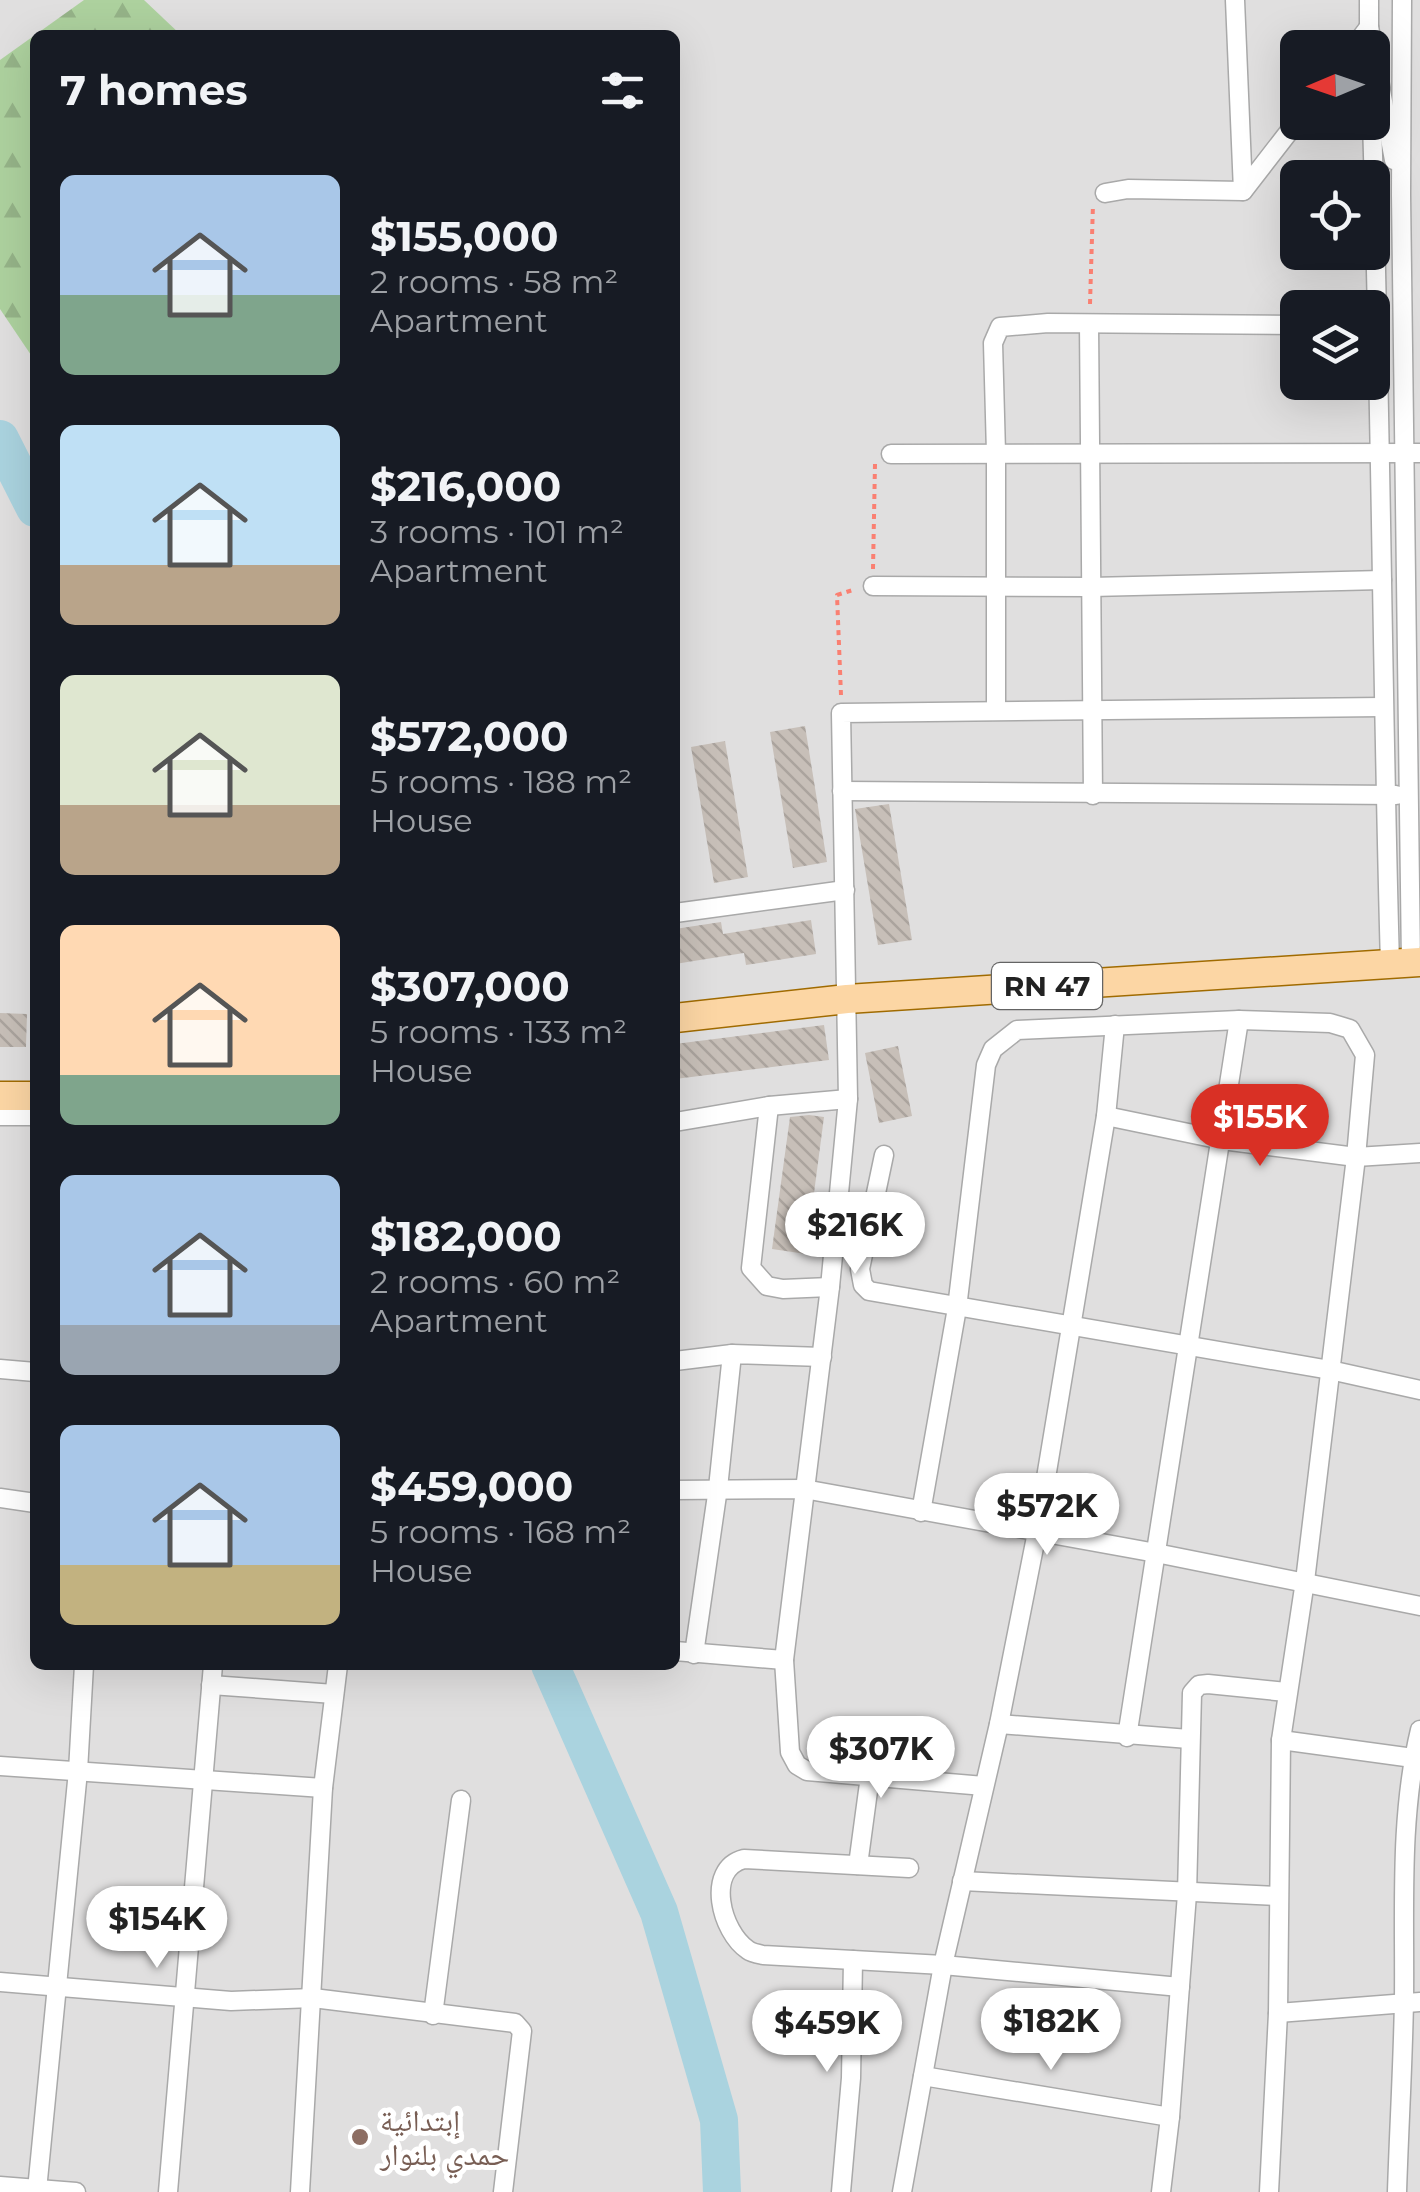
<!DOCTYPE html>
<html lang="en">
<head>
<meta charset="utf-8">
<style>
	body { margin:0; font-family:Montserrat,"Noto Naskh Arabic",sans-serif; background:#242831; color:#f1f3f6; height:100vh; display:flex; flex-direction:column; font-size:38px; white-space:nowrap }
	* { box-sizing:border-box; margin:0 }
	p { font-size:32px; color:#9ea1a6 }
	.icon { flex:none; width:55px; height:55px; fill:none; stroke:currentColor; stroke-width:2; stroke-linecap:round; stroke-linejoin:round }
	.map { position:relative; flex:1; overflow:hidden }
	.drawer { position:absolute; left:30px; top:30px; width:650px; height:1640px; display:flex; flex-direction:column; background:#171b24; border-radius:15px; box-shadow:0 10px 40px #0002 }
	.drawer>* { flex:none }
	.needle { width:65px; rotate:268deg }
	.buttons { position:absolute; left:1280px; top:30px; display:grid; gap:20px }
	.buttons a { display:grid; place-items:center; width:110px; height:110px; border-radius:15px; background:#171b24; box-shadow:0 10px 40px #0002; font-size:50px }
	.price { position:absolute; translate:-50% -85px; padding:0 22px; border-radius:35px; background:#fff; color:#222; font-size:32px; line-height:65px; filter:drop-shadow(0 2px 5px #0008) }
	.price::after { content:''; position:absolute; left:50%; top:60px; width:30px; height:22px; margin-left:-15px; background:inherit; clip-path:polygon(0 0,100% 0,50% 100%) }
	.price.active { background:#d93025; color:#fff }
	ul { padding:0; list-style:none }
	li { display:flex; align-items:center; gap:30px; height:250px; padding:0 30px }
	li span { display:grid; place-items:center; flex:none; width:280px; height:200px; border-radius:15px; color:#555 }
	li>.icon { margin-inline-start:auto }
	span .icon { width:120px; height:120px; fill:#fffc; stroke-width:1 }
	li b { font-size:42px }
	h2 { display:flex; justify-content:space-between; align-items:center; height:120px; padding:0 30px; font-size:42px }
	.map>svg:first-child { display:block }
	.residential { fill:#e0dfdf; fill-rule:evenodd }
	.forest { fill:url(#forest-firs) }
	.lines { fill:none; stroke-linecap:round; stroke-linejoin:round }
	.river { stroke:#aad3df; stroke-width:38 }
	.building { fill:url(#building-back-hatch) }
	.street-casing { stroke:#a9a9a9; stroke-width:21 }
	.primary-casing { stroke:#a06b00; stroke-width:31 }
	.path { stroke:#fa8072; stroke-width:4; stroke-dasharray:5 5; stroke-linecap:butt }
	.street { stroke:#fff; stroke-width:18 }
	.primary { stroke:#fcd6a4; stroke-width:28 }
	.education-dot { fill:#8d6e63; stroke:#fff; stroke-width:4 }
	.labels { text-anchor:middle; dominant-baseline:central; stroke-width:10; stroke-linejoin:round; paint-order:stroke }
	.shield { fill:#fff; stroke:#646464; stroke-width:2.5 }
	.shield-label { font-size:28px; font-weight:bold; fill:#222 }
	.education-label { font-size:30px; fill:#785e54; stroke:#fff; text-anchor:start }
</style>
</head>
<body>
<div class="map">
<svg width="1420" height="2192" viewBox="0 0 1420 2192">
	<defs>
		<pattern id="forest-firs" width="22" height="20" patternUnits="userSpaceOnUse" patternTransform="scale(2.5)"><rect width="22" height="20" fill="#add19e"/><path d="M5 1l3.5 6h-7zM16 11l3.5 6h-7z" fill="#95b388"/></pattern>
		<pattern id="building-back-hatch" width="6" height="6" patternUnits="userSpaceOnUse" patternTransform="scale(2.5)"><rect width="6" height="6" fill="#c7bfb8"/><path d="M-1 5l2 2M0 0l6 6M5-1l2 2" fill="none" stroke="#aba49e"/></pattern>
	</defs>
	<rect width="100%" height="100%" fill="#f2efe9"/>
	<!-- residential -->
	<path class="residential" d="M 0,0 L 1420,0 L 1420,2192 L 0,2192 ZM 35,35 L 675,35 L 675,1665 L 35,1665 ZM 1298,48 L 1372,48 L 1372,122 L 1298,122 ZM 1298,178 L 1372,178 L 1372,252 L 1298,252 ZM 1298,308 L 1372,308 L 1372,382 L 1298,382 Z"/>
	<!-- forest -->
	<g class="forest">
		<polygon points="84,0 144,0 181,35 35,35"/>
		<polygon points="35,35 35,361 0,309 0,60"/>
	</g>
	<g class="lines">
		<!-- river -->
		<g class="river">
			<polyline points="0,439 35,508"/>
			<polyline points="550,1665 659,1912 719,2120 722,2192"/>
		</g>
	</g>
	<!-- building -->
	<g class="building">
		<polygon points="805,726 827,862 793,868 770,732"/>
		<polygon points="725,741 748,877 714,883 691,747"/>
		<polygon points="889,804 912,940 878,945 855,809"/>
		<polygon points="811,920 816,954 746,965 744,953 675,964 675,929 721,922 723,934"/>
		<polygon points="0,1013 27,1014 26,1047 0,1047"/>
		<polygon points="824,1025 829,1060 675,1079 675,1044"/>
		<polygon points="898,1046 912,1116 879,1123 865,1053"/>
		<polygon points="809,1115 824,1117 806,1254 772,1249 790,1117"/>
	</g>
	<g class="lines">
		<!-- street casing -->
		<g class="street-casing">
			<g id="street">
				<polyline points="1235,0 1243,191"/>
				<polyline points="1369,0 1369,34"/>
				<polyline points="1402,0 1401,195 1411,963"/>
				<polyline points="1353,48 1369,27 1394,160"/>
				<path d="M 1372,122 C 1381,403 1382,684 1390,964"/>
				<polyline points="1105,193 1128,189 1243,191 1298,120"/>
				<polyline points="1089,324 1093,795"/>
				<polyline points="891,454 1420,453"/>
				<polyline points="873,586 1091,587 1382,580"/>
				<polyline points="996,709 996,453 993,343 1000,327 1048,323 1298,325"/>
				<polyline points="842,791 1396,795"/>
				<polyline points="675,913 845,890"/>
				<polyline points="769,1106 751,1268 767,1286 783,1289 830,1287"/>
				<polyline points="0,1116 35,1116"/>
				<polyline points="1106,1116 1222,1140 1356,1157 1420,1153"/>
				<polyline points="675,1122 769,1106 848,1099"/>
				<polyline points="884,1155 860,1269 863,1285 869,1291 1330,1370 1420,1390"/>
				<polyline points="675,1361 732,1354"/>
				<polyline points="0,1369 35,1372"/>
				<polyline points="675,1490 804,1489 1156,1553 1420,1606"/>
				<polyline points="0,1498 35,1503"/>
				<polyline points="921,1512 957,1308 986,1065 993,1049 1017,1030 1239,1020 1330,1023 1350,1029 1365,1055 1356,1157 1305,1581 1281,1740 1278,2013 1269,2192"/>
				<polyline points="675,1651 784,1660"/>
				<polyline points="694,1654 718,1488 732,1354 822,1357"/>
				<polyline points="211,1685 334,1694"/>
				<polyline points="999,1724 1189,1739"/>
				<polyline points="1127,1737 1239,1020"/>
				<polyline points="1281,1740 1413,1758"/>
				<polyline points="0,1766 323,1788"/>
				<polyline points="984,1786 807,1771 797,1765 790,1752 784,1660 830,1287 848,1099 841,713 1382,707"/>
				<polyline points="858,1865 870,1776"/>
				<path d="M 909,1868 L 744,1859 C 705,1869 721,1932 748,1950 C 752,1953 758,1954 763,1955 L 943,1965 L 1180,1987"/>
				<polyline points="962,1881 1278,1896"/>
				<polyline points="0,1982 231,2001 313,1998 515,2023 522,2031 503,2192"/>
				<polyline points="1278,2013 1420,2002"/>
				<polyline points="433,2015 461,1800"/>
				<polyline points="923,2076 1170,2117"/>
				<polyline points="0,2186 76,2192"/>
				<polyline points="37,2190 78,1771 84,1665"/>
				<polyline points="168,2192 213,1665"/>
				<polyline points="300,2192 323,1788 338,1665"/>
				<polyline points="841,2192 851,2078 853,1960"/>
				<polyline points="902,2192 943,1965 999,1724 1037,1532 1106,1116 1115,1025"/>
				<polyline points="1161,2192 1170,2117 1187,1894 1192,1693 1199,1685 1208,1684 1286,1692"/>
				<path d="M 1397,2192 C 1399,2128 1403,2063 1404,1999 C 1405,1909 1399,1818 1420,1730"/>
			</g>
		</g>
		<!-- primary casing -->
		<g class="primary-casing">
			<g id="primary">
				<polyline points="675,1018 847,999 1420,962"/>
				<polyline points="0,1096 35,1096"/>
			</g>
		</g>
		<!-- path -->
		<g class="path">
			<polyline points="1090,304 1093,204"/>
			<polyline points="873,569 875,464"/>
			<polyline points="841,695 837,595 856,589"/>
		</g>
		<!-- street -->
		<use href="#street" class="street"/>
		<!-- primary -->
		<use href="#primary" class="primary"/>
	</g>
	<!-- markers -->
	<circle class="education-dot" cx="360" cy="2137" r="10"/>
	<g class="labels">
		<!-- shield labels -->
		<rect class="shield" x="992" y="963" width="110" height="46" rx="8"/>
		<g class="shield-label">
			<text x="1047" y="986">RN 47</text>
		</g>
		<!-- education labels -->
		<g class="education-label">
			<text x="380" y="2120">إبتدائية<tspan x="380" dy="34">حمدي بلنوار</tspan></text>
		</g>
	</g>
</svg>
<div class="buttons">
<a><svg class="needle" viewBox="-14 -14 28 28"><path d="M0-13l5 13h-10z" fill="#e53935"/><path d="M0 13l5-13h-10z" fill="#9ea1a6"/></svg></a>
<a><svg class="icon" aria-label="locate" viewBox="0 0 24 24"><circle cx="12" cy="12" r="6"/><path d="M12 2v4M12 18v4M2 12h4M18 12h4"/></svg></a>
<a><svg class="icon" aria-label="layers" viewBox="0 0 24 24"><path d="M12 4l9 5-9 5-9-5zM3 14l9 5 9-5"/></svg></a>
</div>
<b class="price active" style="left:1260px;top:1169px">$155K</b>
<b class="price" style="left:855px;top:1277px">$216K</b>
<b class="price" style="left:1047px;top:1558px">$572K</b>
<b class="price" style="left:881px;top:1801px">$307K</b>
<b class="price" style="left:157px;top:1971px">$154K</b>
<b class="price" style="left:1051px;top:2073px">$182K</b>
<b class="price" style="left:827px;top:2075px">$459K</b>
<section class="drawer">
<h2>7 homes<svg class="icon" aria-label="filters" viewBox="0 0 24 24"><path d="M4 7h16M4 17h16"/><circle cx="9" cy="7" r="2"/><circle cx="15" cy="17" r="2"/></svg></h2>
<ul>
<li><span style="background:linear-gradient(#a9c7e8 60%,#7fa58c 0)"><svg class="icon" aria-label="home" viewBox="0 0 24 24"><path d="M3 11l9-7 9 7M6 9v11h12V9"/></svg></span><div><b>$155,000</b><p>2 rooms · 58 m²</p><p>Apartment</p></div></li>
<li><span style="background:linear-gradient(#bfe0f5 70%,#b9a48a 0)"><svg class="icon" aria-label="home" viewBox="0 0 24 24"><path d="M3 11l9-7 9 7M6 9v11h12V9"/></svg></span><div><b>$216,000</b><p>3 rooms · 101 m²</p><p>Apartment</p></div></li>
<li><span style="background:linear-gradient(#dfe7d0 65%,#b9a48a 0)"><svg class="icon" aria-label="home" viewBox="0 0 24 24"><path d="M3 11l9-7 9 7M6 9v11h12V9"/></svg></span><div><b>$572,000</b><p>5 rooms · 188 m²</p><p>House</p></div></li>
<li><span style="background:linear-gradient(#ffd9b3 75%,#7fa58c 0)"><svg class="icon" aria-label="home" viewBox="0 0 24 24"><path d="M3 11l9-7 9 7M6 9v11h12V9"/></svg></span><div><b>$307,000</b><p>5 rooms · 133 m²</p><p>House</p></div></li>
<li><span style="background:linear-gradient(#a9c7e8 75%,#9aa5b1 0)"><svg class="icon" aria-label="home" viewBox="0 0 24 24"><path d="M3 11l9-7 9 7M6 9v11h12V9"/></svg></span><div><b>$182,000</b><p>2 rooms · 60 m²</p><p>Apartment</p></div></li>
<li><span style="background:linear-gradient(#a9c7e8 70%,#c2b280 0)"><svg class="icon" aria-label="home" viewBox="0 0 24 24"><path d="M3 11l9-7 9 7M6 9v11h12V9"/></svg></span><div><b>$459,000</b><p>5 rooms · 168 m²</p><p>House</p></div></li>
</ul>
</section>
</div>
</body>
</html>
